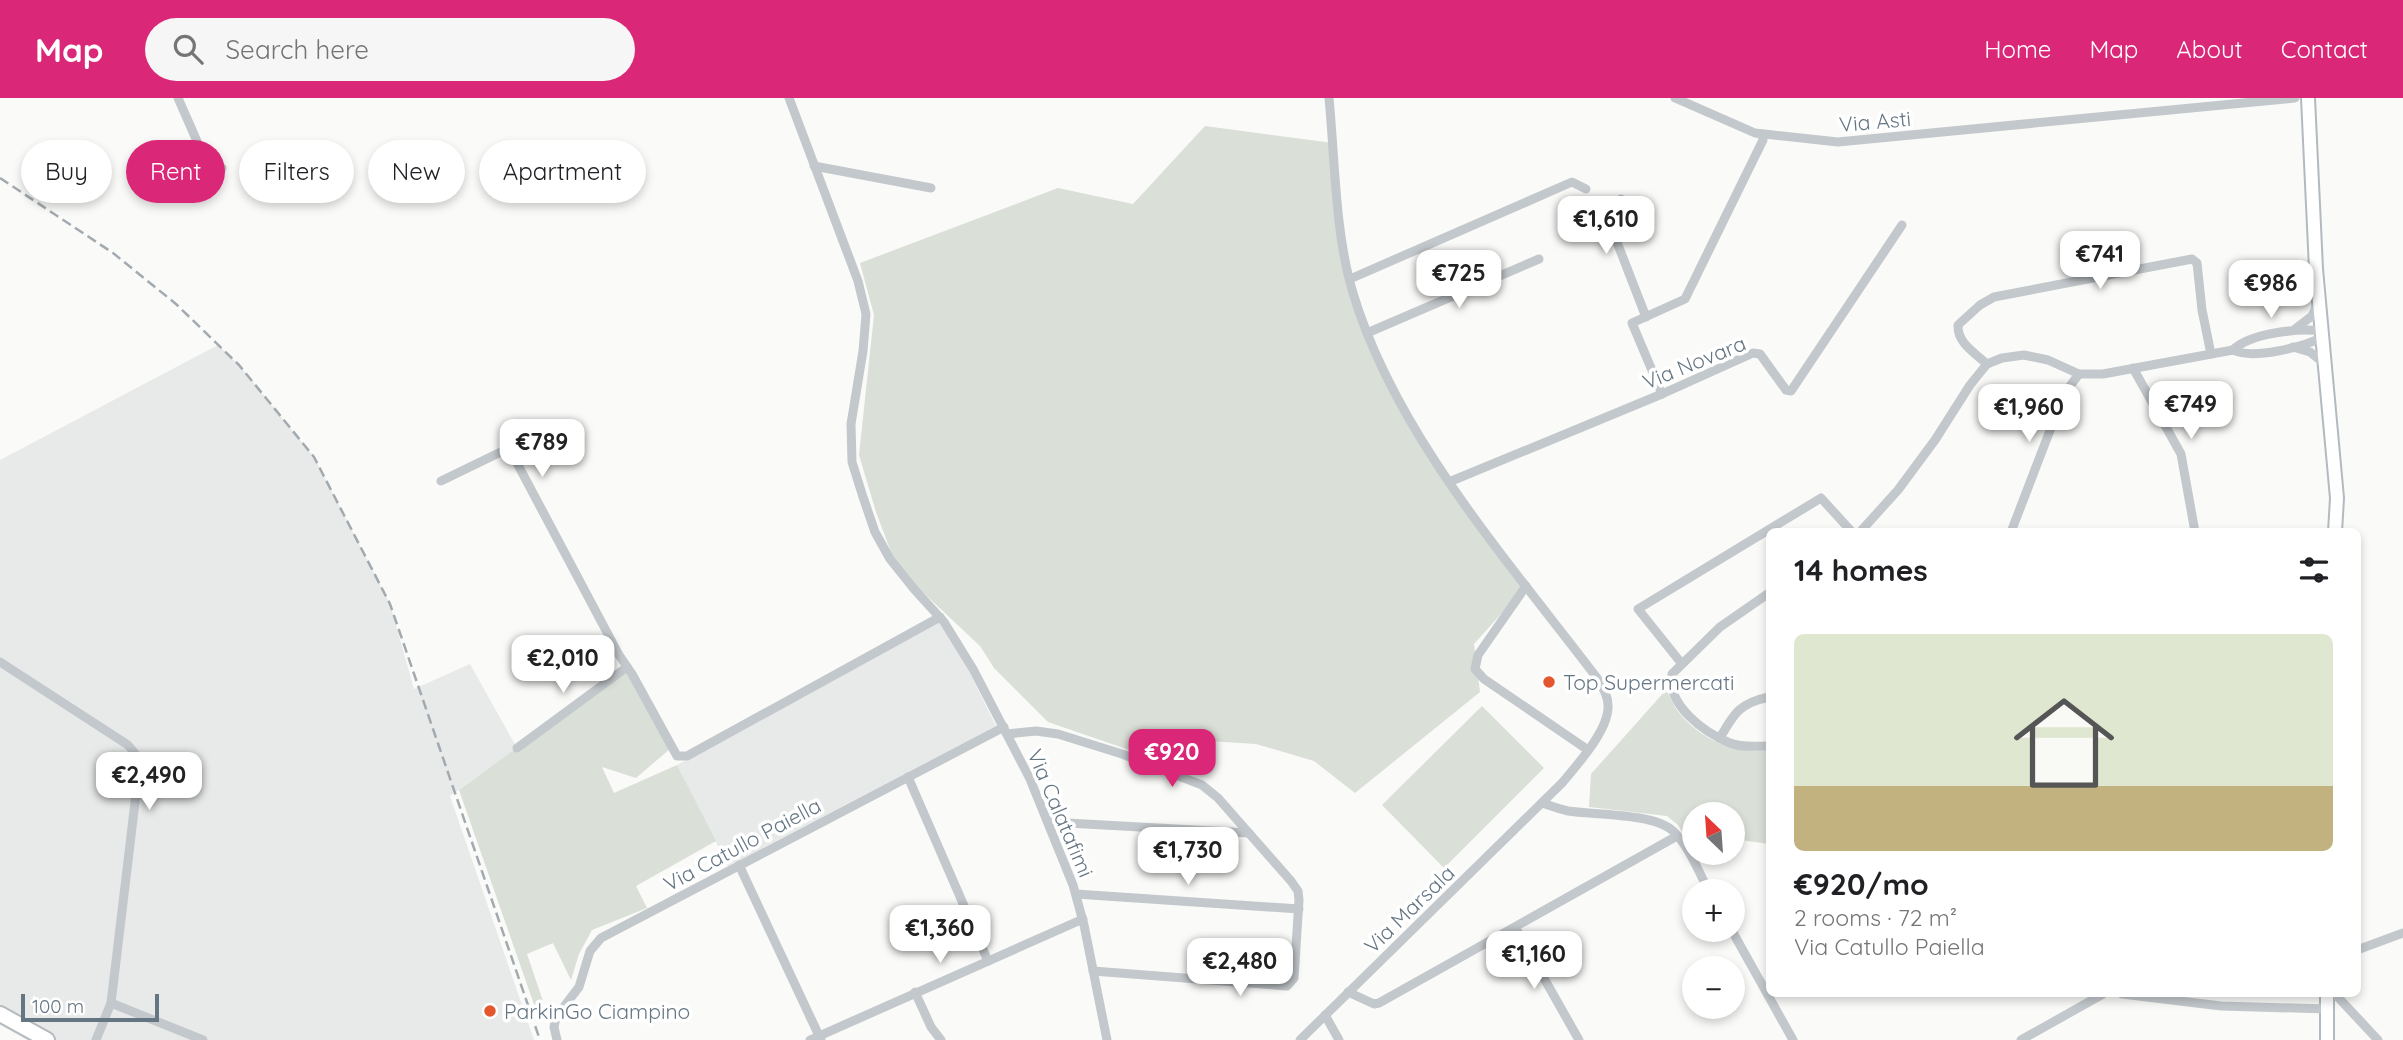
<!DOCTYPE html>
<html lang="en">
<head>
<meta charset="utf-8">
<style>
	body { margin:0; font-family:Quicksand,sans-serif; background:#f6f6f6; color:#202124; height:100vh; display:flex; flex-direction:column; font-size:26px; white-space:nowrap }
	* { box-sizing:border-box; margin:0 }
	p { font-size:23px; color:#757577 }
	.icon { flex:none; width:38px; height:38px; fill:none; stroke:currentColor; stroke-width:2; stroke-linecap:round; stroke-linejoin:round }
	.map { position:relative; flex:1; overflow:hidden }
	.details { position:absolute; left:1766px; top:430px; width:595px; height:469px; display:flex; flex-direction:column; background:#fff; border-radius:10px; box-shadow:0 4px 10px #0003 }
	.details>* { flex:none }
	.hud { position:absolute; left:21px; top:42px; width:665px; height:63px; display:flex; gap:14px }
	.needle { width:46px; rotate:335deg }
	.controls { position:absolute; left:1682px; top:704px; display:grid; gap:14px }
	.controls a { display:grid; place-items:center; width:63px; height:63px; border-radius:50%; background:#fff; box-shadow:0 4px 10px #0003; font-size:35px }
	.scale { position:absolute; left:21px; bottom:18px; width:138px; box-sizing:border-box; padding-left:7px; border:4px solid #657683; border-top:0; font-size:19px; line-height:24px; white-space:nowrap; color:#657683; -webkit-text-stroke:5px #fff; paint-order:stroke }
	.price { position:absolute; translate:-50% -60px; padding:0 16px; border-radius:14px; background:#fff; color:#222; font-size:23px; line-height:46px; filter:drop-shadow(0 2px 4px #0008) }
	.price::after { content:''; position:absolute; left:50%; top:42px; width:21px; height:16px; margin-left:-10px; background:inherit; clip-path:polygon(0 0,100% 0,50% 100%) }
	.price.selected { background:#db2777; color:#fff }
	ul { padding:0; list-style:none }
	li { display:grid; align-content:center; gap:14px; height:371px; padding:0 28px }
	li+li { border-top:2px solid #e0e0e0 }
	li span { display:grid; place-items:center; height:217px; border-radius:10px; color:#555 }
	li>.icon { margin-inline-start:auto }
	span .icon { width:126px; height:126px; fill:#fffc; stroke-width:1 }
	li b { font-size:30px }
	h2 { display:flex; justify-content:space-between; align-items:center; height:84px; padding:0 28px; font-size:30px }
	.chip { padding:0 24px; border-radius:32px; background:#fff; box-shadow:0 4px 10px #0003; font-size:24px; line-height:63px }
	.chip.selected { background:#db2777; color:#fff }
	header { display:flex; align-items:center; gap:42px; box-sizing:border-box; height:98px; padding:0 35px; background:#db2777; color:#fff }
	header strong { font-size:33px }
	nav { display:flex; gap:38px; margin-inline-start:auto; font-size:24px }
	.search { width:490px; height:63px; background:#f6f6f6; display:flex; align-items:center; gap:18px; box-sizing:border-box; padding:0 24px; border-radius:38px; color:#757577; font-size:26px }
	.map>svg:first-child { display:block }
	.built { fill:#e8e9e9 }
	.green { fill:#dadfd7 }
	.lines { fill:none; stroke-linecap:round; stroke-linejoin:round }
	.secondary-casing { stroke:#b3babf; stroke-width:16 }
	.primary-casing { stroke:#b5babe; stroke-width:18 }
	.minor { stroke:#c3c8cc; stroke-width:9 }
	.secondary { stroke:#fff; stroke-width:12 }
	.primary { stroke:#fff; stroke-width:14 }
	.rail { stroke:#a2aab0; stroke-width:2.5; stroke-dasharray:10 5; stroke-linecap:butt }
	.poi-dot { fill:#e4572e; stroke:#fff; stroke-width:2.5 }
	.labels { text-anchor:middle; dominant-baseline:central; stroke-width:7; stroke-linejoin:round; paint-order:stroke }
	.street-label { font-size:21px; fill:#657683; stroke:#fff }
	.poi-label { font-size:21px; fill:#657683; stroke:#fff; text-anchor:start }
</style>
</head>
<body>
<header>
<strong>Map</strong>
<div class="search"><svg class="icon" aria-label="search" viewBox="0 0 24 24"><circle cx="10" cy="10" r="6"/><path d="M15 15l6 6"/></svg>Search here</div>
<nav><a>Home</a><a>Map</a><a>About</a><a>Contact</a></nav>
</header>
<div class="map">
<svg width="2403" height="942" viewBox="0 0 2403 942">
	<rect width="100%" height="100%" fill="#fafaf8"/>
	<!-- built -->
	<g class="built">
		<polygon points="218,247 239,267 314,359 390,506 414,591 470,566 517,650 450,698 534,942 27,942 0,927 0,362"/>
		<polygon points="937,523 955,545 996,628 728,768 677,667"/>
	</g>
	<!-- green -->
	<g class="green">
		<polygon points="1205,28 1333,45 1350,181 1371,245 1425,345 1526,488 1474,546 1480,594 1355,695 1314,663 1256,646 1208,643 1132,653 1048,624 994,570 980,548 897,470 876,414 859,357 874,217 860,165 1058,90 1133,106"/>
		<polygon points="627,569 671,650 636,680 602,669 614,695 677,667 716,743 636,788 647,810 592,832 579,856 571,882 553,845 527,856 544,906 536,912 459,692"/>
		<path d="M 1666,592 C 1671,600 1674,609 1680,616 C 1703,643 1735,656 1769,652 L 1769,746 L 1733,741 L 1732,716 L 1694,716 L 1694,737 L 1683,735 L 1678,727 L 1667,718 L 1589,709 L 1591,676 Z"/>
		<polygon points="1482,608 1544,670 1444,770 1382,707"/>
	</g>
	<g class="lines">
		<!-- secondary casing -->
		<g class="secondary-casing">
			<g id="secondary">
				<polyline points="2308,0 2316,171 2337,400 2335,434"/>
				<polyline points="2327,896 2327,942"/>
			</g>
		</g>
		<!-- primary casing -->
		<g class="primary-casing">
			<polyline id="primary" points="0,916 47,942"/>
		</g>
		<!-- minor -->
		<g class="minor">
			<polyline points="178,0 207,66 222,70"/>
			<polyline points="789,0 858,183 866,216 863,253 851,326 852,364 863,399 875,434 890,461 914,491 944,524 973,571 1030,681 1073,787 1084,827 1107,942"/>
			<polyline points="1675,0 1755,35 1838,44 2295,0"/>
			<polyline points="814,68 931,90"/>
			<polyline points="1621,101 1608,121 1646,219"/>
			<polyline points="1350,181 1572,84 1586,91"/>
			<polyline points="2295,231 2312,218 2318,206"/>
			<polyline points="1367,235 1539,161"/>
			<polyline points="2293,249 2310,254 2325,266"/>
			<path d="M 2233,252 C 2250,235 2298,230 2322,233"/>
			<path d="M 1987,266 C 1975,255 1957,245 1958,227 L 1980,207 L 1994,199 L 2192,161 L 2197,165 L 2202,212 L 2211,256"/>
			<polyline points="2133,270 2181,356 2195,434"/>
			<polyline points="1662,296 1632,225 1685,201 1763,42 1762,36"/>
			<polyline points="441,383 509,350 619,557 632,576 677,658 687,658 940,519"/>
			<polyline points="1449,384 1662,296 1753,255 1760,256 1786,292 1791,293 1902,127"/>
			<path d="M 1860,434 L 1898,392 L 1935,342 L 1970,287 L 1987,266 L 2002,260 L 2024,257 L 2048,262 L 2079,276 L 2103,276 L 2233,252 C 2253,262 2303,249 2323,239"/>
			<polyline points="2011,434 2064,296 2079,276"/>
			<polyline points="1526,488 1478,557 1475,571 1484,581 1588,652"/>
			<path d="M 1769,495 L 1720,529 L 1672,576 C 1666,607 1705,635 1730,645 C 1743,650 1756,648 1769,648"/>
			<polyline points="0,564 128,647 137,658 139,671 111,905 96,942"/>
			<polyline points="1682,566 1638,511 1821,400 1852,434"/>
			<polyline points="1007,636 1036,633 1058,636 1122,656 1202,687 1218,700 1291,783 1298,793 1299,802 1294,880 1287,888 1093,873"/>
			<path d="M 1720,640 C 1734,615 1740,605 1769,599"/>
			<polyline points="517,650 627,569"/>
			<polyline points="908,679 988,863"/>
			<path d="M 1542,705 C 1551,708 1559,711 1568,713 C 1594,717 1654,715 1673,733 C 1689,748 1698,773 1709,793"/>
			<polyline points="1049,724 1249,735"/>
			<polyline points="739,767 821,942"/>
			<polyline points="1076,796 1299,811"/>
			<polyline points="1515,829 1579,942"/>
			<polyline points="1731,831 1793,942"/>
			<polyline points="2357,852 2403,835"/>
			<polyline points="915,894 931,929 941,942"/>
			<polyline points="1348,894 1374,906 1379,905 1677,738"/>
			<polyline points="2122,896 2221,908 2327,911"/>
			<polyline points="2335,896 2378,942"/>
			<polyline points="111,905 203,942"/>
			<polyline points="1325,917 1339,942"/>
			<polyline points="557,942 554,929 556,919 579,889 590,853 601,840 1004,629"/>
			<polyline points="810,942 1083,821"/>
			<path d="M 1300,942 L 1562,685 C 1577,667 1607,634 1608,610 C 1609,599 1603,589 1597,580 C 1509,464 1395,336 1353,195 C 1335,136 1335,62 1329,0"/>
			<polyline points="2021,942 2103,896"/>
		</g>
		<!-- secondary -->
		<use href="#secondary" class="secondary"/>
		<!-- primary -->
		<use href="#primary" class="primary"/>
		<!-- rail -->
		<polyline class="rail" points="0,80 113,155 176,206 239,267 314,359 390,506 540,942"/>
	</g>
	<!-- markers -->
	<g class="poi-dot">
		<circle cx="1549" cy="584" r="7"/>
		<circle cx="490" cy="913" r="7"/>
	</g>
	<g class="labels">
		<!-- street labels -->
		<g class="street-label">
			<text transform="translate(1875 23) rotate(-5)">Via Asti</text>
			<text transform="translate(1694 264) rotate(-22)">Via Novara</text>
			<text transform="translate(1061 715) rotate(67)">Via Calatafimi</text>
			<text transform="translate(742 746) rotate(-28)">Via Catullo Paiella</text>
			<text transform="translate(1409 811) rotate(-44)">Via Marsala</text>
		</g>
		<!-- poi labels -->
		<g class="poi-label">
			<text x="1563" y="584">Top Supermercati</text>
			<text x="504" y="913">ParkinGo Ciampino</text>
		</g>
	</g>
</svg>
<div class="controls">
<a><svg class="needle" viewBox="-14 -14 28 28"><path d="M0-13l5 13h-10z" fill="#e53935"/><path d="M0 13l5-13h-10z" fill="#757577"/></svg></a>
<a>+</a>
<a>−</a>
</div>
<div class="scale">100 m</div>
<b class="price" style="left:1606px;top:158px">€1,610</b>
<b class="price" style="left:2100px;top:193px">€741</b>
<b class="price" style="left:1459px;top:212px">€725</b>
<b class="price" style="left:2271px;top:222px">€986</b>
<b class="price" style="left:2191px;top:343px">€749</b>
<b class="price" style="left:2029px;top:346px">€1,960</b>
<b class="price" style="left:542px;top:381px">€789</b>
<b class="price" style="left:563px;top:597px">€2,010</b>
<b class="price selected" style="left:1172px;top:691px">€920</b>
<b class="price" style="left:149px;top:714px">€2,490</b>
<b class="price" style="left:1188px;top:789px">€1,730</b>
<b class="price" style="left:940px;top:867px">€1,360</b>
<b class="price" style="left:1534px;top:893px">€1,160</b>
<b class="price" style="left:1240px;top:900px">€2,480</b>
<div class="hud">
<a class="chip">Buy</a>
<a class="chip selected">Rent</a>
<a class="chip">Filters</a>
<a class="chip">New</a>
<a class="chip">Apartment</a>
</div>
<section class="details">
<h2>14 homes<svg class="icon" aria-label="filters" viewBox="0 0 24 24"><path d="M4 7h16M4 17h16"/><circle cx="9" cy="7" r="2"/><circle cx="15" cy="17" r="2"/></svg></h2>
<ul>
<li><span style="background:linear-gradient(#dfe7d0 70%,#c2b280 0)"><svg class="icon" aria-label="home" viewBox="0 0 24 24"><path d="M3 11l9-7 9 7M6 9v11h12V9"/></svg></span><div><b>€920/mo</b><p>2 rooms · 72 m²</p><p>Via Catullo Paiella</p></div></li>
</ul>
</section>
</div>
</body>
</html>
